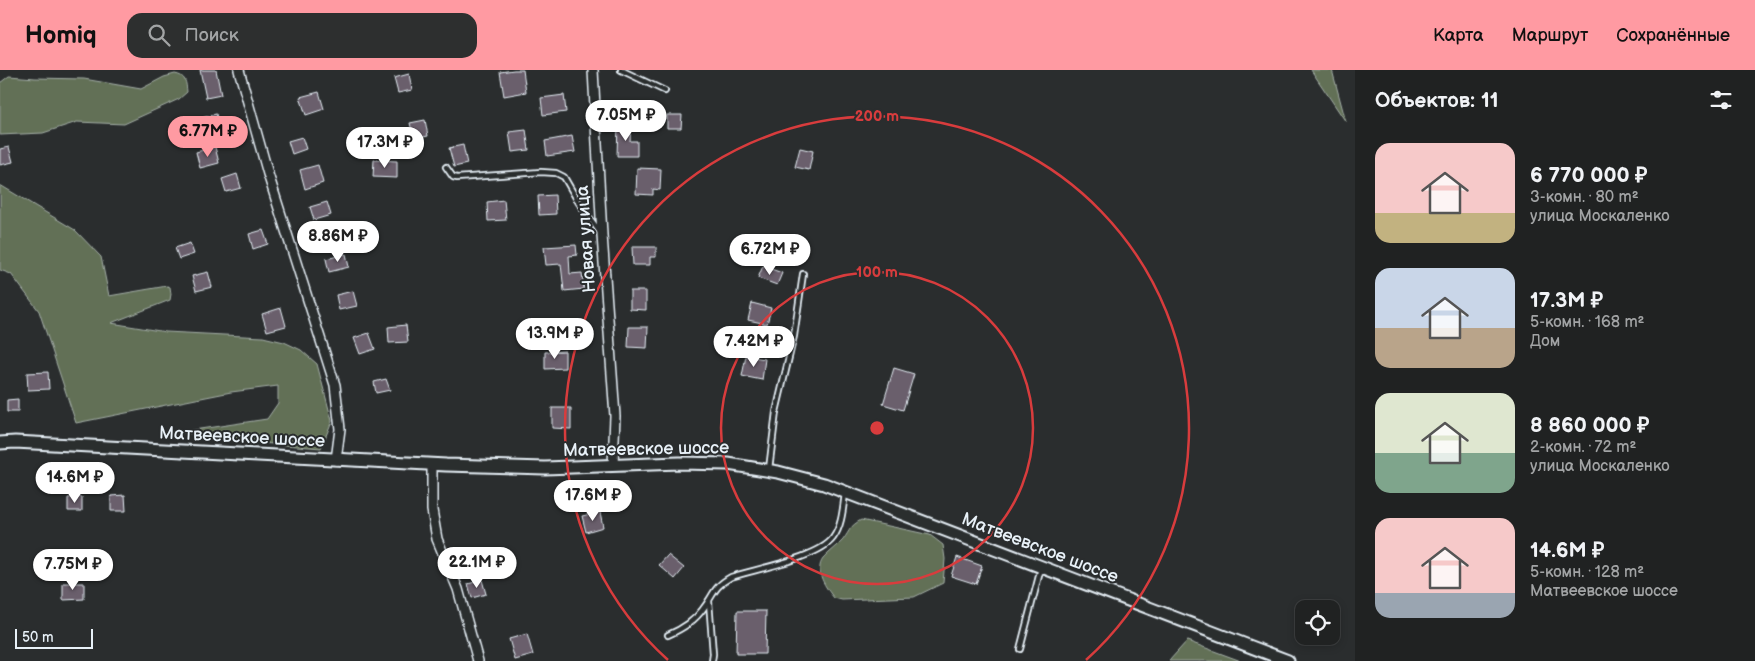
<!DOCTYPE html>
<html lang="ru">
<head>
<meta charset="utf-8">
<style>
	body { margin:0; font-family:"Balsamiq Sans",sans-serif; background:#2d2f2f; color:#f1f3f6; height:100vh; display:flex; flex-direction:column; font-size:19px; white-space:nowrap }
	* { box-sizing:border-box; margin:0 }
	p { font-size:16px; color:#a2a4a5 }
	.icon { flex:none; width:28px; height:28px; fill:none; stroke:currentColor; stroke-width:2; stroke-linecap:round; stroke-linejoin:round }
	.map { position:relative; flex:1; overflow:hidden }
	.details { display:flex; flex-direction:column; background:#202222; width:400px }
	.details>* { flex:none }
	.fabs { position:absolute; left:1295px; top:530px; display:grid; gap:10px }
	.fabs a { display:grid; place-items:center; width:45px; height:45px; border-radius:10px; background:#202222; box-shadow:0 2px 8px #0003,0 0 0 1px #3d3f40; font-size:25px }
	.scale { position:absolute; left:15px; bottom:12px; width:78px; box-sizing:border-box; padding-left:5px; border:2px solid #e8f1f8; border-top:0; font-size:14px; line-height:18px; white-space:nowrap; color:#e8f1f8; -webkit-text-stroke:4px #2a2d2e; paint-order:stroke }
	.price { position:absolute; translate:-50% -42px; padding:0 11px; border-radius:18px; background:#fff; color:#222; font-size:16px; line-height:32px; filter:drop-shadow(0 1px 2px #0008) }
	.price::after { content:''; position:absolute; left:50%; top:30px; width:15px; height:11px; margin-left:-8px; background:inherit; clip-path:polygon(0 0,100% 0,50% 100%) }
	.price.selected { background:#ff9aa2; color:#111 }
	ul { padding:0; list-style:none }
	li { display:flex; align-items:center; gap:15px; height:125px; padding:0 20px }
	li span { display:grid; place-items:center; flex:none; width:140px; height:100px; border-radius:15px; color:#555 }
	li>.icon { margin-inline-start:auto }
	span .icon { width:60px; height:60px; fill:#fffc; stroke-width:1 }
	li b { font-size:21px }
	h2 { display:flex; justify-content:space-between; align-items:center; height:60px; padding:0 20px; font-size:21px }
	header { display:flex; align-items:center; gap:30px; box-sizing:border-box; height:70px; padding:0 25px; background:#ff9aa2; color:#111 }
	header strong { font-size:24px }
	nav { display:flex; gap:28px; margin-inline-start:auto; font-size:18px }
	.search { width:350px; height:45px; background:#2d2f2f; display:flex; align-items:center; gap:12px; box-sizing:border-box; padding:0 18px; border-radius:15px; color:#a2a4a5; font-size:19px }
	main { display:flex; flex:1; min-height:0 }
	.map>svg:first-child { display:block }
	.green { fill:#626f57; stroke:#a5b0a8 }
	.building { fill:#6a5e6c; stroke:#e8f1f8 }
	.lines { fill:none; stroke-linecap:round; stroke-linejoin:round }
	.lane-casing { stroke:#e8f1f8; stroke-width:8 }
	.street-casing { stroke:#e8f1f8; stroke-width:12 }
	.secondary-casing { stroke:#e8f1f8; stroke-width:15 }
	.lane { stroke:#2a2d2e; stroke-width:4.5 }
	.street { stroke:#2a2d2e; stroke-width:9 }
	.secondary { stroke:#2a2d2e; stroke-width:11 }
	.ring { fill:none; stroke:#d83c3d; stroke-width:2.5 }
	.labels { text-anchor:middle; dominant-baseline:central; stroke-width:4; stroke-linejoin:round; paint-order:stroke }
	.street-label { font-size:18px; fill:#e8f1f8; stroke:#2a2d2e }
	.centre { fill:#d83c3d; stroke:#2a2d2e; stroke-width:2.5 }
	.ring-label { font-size:15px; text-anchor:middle; font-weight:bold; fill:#d83c3d; stroke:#2a2d2e; stroke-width:4; stroke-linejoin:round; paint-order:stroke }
</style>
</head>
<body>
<header>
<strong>Homiq</strong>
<div class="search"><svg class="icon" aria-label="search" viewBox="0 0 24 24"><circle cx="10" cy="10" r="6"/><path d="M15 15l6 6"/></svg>Поиск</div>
<nav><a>Карта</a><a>Маршрут</a><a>Сохранённые</a></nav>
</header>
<main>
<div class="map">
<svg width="1355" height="591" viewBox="0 0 1355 591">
	<rect width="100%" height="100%" fill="#2a2d2e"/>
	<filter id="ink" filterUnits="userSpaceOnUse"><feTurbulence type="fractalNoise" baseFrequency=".02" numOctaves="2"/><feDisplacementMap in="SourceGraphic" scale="10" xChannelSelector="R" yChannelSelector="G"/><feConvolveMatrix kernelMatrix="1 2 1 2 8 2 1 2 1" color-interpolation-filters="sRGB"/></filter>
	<g filter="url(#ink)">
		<!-- green -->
		<g class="green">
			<polygon points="1311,0 1332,0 1346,52"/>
			<path d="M 175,4 C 186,6 186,12 187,22 L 179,29 L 124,54 L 77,52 L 43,63 L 0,65 L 0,13 L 9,6 L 35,8 L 84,9 L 141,19 L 164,7 Z"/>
			<polygon points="0,115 75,160 101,187 109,226 167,216 170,217 171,224 170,230 111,253 166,262 263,267 284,272 301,280 317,294 332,351 321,378 225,370 180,362 267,349 278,333 278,316 231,322 76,353 39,241 11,204 0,200"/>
			<path d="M 861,450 L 930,465 L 943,475 L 945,489 L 943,513 L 914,527 L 842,530 L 834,528 C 826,518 814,501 823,489 C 829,482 837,477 843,470 C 851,459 849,457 861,450 Z"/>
			<polygon points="1187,571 1241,591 1169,591"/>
		</g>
		<!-- building -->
		<g class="building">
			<polygon points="200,0 216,0 221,25 206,28"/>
			<polygon points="514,0 523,0 526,22 504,26 500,2"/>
			<polygon points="409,4 412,20 398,23 394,8"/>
			<polygon points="319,22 324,39 306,45 300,27"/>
			<polygon points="564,25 566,42 543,45 541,28"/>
			<polygon points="216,44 220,56 214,58 215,61 206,64 201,48"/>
			<polygon points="667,45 682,45 681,58 667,58"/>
			<polygon points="425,50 428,66 414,69 410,53"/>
			<polygon points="618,53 631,54 630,71 637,71 637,86 617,86"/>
			<polygon points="526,60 529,80 512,82 509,62"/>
			<polygon points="572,66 575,82 547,86 545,71"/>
			<polygon points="302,67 306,79 292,84 288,71"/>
			<polygon points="463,75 467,94 454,97 449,78"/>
			<polygon points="9,77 13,92 0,95 0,79"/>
			<polygon points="215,77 219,93 200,98 196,82"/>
			<polygon points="800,78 813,81 809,100 795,97"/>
			<polygon points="374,90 397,91 397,108 373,107"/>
			<polygon points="318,95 323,113 305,119 300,100"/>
			<polygon points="637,98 661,99 660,120 653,119 653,125 636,124"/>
			<polygon points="237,104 241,118 226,122 222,109"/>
			<polygon points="555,125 556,144 539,145 538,126"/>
			<polygon points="504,130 506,150 488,151 487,132"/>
			<polygon points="327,132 331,145 314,150 310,137"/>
			<polygon points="263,160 268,174 253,179 249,164"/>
			<polygon points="781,166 800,173 795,185 776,178"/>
			<polygon points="190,173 194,184 179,189 175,178"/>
			<polygon points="576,175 577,185 569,186 570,204 582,203 584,219 564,221 561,194 546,195 544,177"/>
			<polygon points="632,177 656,177 656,187 650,187 650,195 633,195"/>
			<polygon points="346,184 349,197 329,202 326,189"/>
			<polygon points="763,196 782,203 777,215 758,208"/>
			<polygon points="208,202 212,217 196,221 192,206"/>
			<polygon points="353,221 357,236 339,240 336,225"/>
			<polygon points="630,221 646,221 646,240 630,239"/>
			<polygon points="752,233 771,238 767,254 748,250"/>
			<polygon points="281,238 286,256 267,261 262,244"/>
			<polygon points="406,255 408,272 389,273 388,257"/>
			<polygon points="629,257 648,257 647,278 628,277"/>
			<polygon points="369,263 375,279 360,284 354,268"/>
			<polygon points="565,281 565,298 545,299 545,282"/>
			<polygon points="746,286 765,289 762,310 742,306"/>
			<polygon points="894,298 914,304 903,340 883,334"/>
			<polygon points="48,302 49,319 28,320 27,303"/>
			<polygon points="386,309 390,320 376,323 374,312"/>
			<polygon points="18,329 18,342 7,342 7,330"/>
			<polygon points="552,338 571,338 571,359 552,358"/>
			<polygon points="125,425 126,441 111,441 111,426"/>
			<polygon points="82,427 82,441 68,441 68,428"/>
			<polygon points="600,442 603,457 586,462 582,446"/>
			<polygon points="668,485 684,498 675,509 659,495"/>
			<polygon points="957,487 982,496 976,514 951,506"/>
			<polygon points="482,510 486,524 472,528 468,514"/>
			<polygon points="63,513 84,513 84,529 63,530"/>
			<polygon points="737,541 766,541 765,584 736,584"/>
			<polygon points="527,564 533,585 515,590 509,569"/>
		</g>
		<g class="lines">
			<!-- lane casing -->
			<g class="lane-casing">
				<g id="lane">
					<polyline points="621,0 665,21"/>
					<polyline points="446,97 453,107 457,108 541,102 556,103 564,107 579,133 599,161"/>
					<polyline points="769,399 776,342 794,266 803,204"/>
					<polyline points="709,531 713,584 712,591"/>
					<path d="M 668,565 C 682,559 694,552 703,539 C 714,525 713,517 731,507 C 755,499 819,488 833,468 C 842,456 843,438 845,423"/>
					<polyline points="1020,579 1041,498"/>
				</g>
			</g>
			<!-- street casing -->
			<g class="street-casing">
				<g id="street">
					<polyline points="239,0 268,104 335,315 340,359 336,390"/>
					<polyline points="593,0 602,165 615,346 613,395"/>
					<polyline points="432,395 432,440 437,469 458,519 478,591"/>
				</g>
			</g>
			<!-- secondary casing -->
			<g class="secondary-casing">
				<polyline id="secondary" points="0,373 15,372 446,395 545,398 679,393 728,394 778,402 824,414 1288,591"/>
			</g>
			<!-- lane -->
			<use href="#lane" class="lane"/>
			<!-- street -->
			<use href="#street" class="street"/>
			<!-- secondary -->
			<use href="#secondary" class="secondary"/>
		</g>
	</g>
	<!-- distance rings -->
	<g class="ring">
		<circle cx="877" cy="358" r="156"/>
		<path d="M668 590A312 312 0 1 1 1086 590"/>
	</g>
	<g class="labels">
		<!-- street labels -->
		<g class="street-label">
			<text transform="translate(586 169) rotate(-94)">Новая улица</text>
			<text transform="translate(242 367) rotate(3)">Матвеевское шоссе</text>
			<text transform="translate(646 379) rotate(-1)">Матвеевское шоссе</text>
			<text transform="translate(1040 478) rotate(21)">Матвеевское шоссе</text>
		</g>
	</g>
	<circle cx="877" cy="358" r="8" class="centre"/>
	<g class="ring-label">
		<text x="877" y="51">200 m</text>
		<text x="877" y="207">100 m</text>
	</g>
</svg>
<div class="fabs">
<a><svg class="icon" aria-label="locate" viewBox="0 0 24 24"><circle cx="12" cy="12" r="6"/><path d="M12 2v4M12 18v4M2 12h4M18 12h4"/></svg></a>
</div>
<div class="scale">50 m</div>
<b class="price" style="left:626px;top:72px">7.05M ₽</b>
<b class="price selected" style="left:208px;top:88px">6.77M ₽</b>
<b class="price" style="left:385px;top:99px">17.3M ₽</b>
<b class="price" style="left:338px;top:193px">8.86M ₽</b>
<b class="price" style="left:770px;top:206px">6.72M ₽</b>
<b class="price" style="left:555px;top:290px">13.9M ₽</b>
<b class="price" style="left:754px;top:298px">7.42M ₽</b>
<b class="price" style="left:75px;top:434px">14.6M ₽</b>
<b class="price" style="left:593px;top:452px">17.6M ₽</b>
<b class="price" style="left:477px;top:519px">22.1M ₽</b>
<b class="price" style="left:73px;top:521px">7.75M ₽</b>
</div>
<section class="details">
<h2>Объектов: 11<svg class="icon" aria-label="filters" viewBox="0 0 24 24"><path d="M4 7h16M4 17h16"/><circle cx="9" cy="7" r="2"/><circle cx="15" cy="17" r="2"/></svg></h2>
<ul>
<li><span style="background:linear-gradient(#f6c9c9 70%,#c2b280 0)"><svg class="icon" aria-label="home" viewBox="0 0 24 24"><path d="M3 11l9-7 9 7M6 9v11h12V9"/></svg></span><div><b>6 770 000 ₽</b><p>3-комн. · 80 m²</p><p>улица Москаленко</p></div></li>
<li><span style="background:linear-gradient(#c9d6e8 60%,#b9a48a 0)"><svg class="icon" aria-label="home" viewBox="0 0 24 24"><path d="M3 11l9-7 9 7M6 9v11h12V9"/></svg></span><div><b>17.3M ₽</b><p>5-комн. · 168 m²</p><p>Дом</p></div></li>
<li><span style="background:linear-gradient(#dfe7d0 60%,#7fa58c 0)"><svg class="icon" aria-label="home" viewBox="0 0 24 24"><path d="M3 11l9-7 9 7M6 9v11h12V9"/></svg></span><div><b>8 860 000 ₽</b><p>2-комн. · 72 m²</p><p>улица Москаленко</p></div></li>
<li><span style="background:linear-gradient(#f6c9c9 75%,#9aa5b1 0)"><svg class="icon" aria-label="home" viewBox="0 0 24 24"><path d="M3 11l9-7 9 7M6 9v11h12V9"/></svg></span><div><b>14.6M ₽</b><p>5-комн. · 128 m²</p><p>Матвеевское шоссе</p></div></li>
</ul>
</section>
</main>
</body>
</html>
